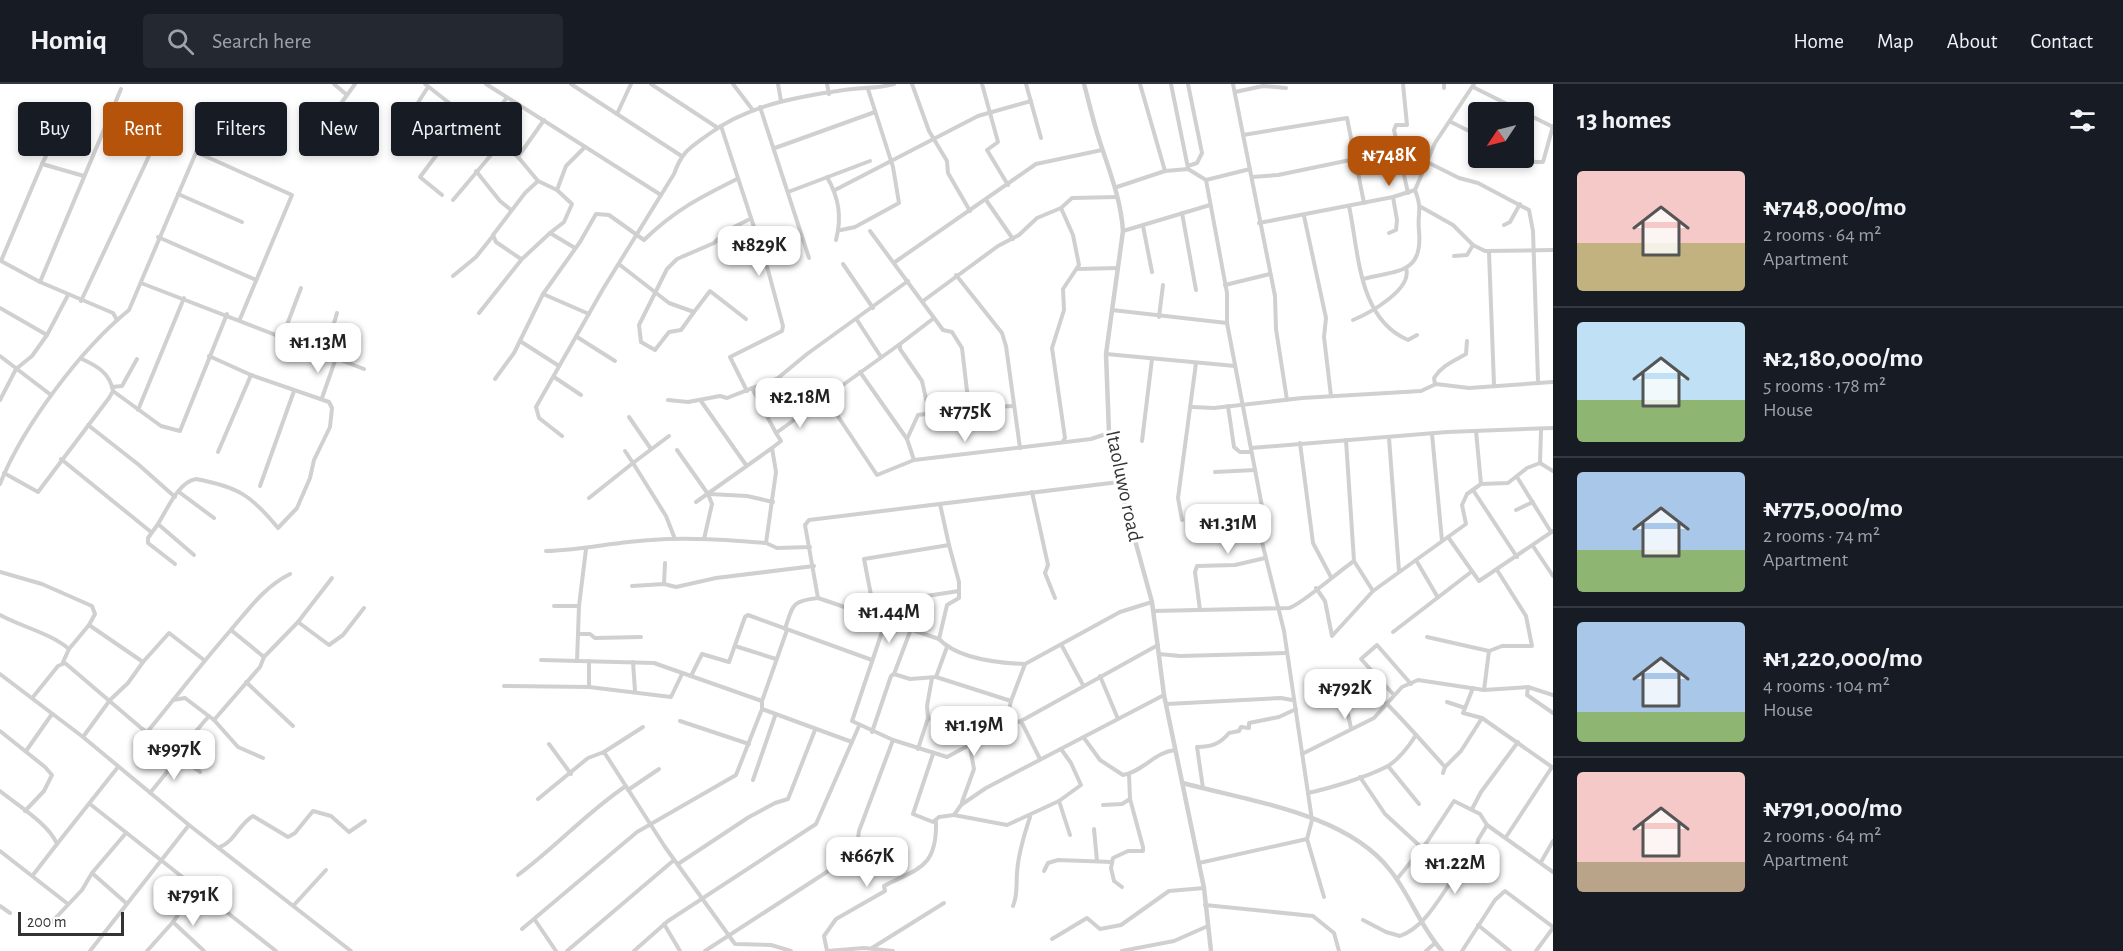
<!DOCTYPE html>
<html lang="en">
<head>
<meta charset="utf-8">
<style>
	body { margin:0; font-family:"Alegreya Sans",sans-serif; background:#242831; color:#f1f3f6; height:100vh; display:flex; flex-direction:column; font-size:22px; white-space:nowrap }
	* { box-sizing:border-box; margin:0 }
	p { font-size:20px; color:#9ea1a6 }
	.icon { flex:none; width:33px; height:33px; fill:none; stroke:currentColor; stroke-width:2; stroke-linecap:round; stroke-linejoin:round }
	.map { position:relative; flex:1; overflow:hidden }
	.panel { display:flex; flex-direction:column; background:#171b24; width:570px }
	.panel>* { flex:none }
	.banner { position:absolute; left:18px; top:18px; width:570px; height:54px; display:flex; gap:12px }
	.needle { width:39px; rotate:235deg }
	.buttons { position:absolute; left:1468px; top:18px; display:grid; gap:12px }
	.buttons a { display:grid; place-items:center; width:66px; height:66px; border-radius:6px; background:#171b24; box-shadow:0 3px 9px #0003; font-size:30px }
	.scale { position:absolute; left:18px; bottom:15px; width:106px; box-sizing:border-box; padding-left:6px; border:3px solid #333; border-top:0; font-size:16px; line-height:21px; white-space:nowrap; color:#333; -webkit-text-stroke:4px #fff; paint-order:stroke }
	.price { position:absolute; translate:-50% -51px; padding:0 14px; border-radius:12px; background:#fff; color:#222; font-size:20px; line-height:39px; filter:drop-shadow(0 2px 3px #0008) }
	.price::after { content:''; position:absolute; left:50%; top:36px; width:18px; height:14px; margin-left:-9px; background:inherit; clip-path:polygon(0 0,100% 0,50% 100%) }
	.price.current { background:#b45309; color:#fff }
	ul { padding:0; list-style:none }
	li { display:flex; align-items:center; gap:18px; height:150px; padding:0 24px }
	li+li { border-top:2px solid #363941 }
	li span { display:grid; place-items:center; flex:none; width:168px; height:120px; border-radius:6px; color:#555 }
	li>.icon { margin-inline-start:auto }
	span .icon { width:72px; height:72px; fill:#fffc; stroke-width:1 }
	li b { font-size:26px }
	h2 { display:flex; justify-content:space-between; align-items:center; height:72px; padding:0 24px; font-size:26px }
	.chip { padding:0 21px; border-radius:6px; background:#171b24; box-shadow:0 3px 9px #0003; font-size:21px; line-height:54px }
	.chip.current { background:#b45309; color:#fff }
	header { display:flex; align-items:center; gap:36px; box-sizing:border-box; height:84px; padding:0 30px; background:#171b24; border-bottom:2px solid #363941 }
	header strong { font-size:28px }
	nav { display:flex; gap:33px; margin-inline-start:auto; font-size:21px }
	.search { width:420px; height:54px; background:#242831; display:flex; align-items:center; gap:15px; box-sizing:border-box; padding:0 21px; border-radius:6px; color:#9ea1a6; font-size:22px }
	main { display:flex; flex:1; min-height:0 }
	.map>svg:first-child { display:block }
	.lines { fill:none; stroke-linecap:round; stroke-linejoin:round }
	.minor { stroke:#d0d0d0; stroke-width:4 }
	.tertiary { stroke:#d0d0d0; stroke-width:4.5 }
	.labels { text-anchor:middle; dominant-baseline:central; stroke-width:6; stroke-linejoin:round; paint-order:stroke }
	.street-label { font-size:21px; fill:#333; stroke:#fff }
</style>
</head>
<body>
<header>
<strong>Homiq</strong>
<div class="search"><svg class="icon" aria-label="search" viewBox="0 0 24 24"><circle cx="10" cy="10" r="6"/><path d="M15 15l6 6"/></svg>Search here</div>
<nav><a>Home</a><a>Map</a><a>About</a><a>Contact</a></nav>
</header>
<main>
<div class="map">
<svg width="1553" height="867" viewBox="0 0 1553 867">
	<rect width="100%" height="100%" fill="#fff"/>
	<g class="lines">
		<!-- minor -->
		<g class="minor">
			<polyline points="334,0 347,11"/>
			<polyline points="425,0 518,73 544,36"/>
			<polyline points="486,0 661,111"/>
			<polyline points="571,0 680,71"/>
			<polyline points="651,0 718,44"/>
			<polyline points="733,0 752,25"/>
			<polyline points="778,0 781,17"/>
			<polyline points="827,0 829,10"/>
			<polyline points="912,0 929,47 947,77 948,89 970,127"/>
			<polyline points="982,0 998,58 987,66 1008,101"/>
			<polyline points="1026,0 1041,54"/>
			<polyline points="1140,0 1165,87"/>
			<polyline points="1171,0 1188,84"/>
			<polyline points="1188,0 1202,69 1197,79 1188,82"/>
			<polyline points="1233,0 1275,212 1276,245 1287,316"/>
			<polyline points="1403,0 1407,41 1396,41 1394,46 1408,109"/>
			<polyline points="1444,0 1444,4"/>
			<polyline points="1473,3 1553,43"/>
			<polyline points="1235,8 1263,2 1286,4"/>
			<polyline points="760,23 809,174"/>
			<polyline points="412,28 428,3"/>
			<polyline points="617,30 631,0"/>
			<polyline points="329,36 355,0"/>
			<polyline points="489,36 506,15"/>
			<polyline points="1451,38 1479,52"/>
			<polyline points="721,42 768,186 783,242 782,247 730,273 747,307"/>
			<polyline points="1243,51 1347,34 1364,119"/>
			<polyline points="775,64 875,28"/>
			<polyline points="196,68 292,111 240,235"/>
			<polyline points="518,73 538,97 557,106 572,120 564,138 550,149"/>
			<polyline points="1524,73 1535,78 1543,78 1553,42"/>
			<polyline points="1427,78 1459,94 1478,99 1529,126 1533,147 1538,297"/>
			<polyline points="42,80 61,42"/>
			<polyline points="476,87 500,117 511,126"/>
			<path d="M 827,93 C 839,114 842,133 836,156"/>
			<polyline points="1252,93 1278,91 1355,75"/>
			<polyline points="1206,96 1227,209 1227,239 1265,438 1266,445 1261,454 1284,547 1312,736 1307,755 1324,813"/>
			<polyline points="1117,103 1165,87 1188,85 1206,96 1250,85"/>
			<polyline points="557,106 566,82 585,63"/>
			<polyline points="835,106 978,32 1031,17"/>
			<polyline points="788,108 870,77"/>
			<polyline points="178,110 242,138"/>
			<polyline points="442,111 420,93 466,32"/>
			<polyline points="453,116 502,58"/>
			<polyline points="986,116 1013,155"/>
			<path d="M 1349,122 C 1359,169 1358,235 1408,256 L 1417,251"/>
			<polyline points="1421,123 1453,141 1473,161 1485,167 1553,166"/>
			<polyline points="1061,124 1073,151 1079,181 1063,205 1064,226 1052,264 1065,354 1063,357"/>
			<polyline points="1182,129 1196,206"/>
			<polyline points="1304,132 1326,234 1324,253 1331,312"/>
			<polyline points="1259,139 1393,113 1415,106 1435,59 1474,0"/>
			<polyline points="1504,141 1510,138 1520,120"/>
			<polyline points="1143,142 1152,188"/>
			<polyline points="841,146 855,143 899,119 893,83 868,5"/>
			<polyline points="870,147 943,246 952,248 962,264 969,324 918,331 907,355"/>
			<polyline points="1123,147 1210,121"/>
			<polyline points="1389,149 1396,146 1397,136 1393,113"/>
			<polyline points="158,153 256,196"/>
			<polyline points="1489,168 1494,301"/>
			<polyline points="1454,172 1467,171 1473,161"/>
			<polyline points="521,175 496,158 493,151 525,109 538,97"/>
			<polyline points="1,177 42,80 84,92"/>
			<polyline points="1,177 40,198 113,229 117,236"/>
			<polyline points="895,178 1036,80 1102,66"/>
			<polyline points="843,180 873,224"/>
			<polyline points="620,181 669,219 694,228 710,207 746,235"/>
			<polyline points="1077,185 1118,184"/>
			<polyline points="956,191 1002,249 1006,262 1020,364"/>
			<polyline points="453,192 476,173 492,153"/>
			<path d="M 1363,195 C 1398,186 1423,190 1419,147 C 1417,128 1423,127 1415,106"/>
			<polyline points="40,198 121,5"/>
			<polyline points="141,199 364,285"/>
			<polyline points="1225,201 1270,190"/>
			<polyline points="81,217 149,72"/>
			<polyline points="923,217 998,162 1019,151 1037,134 1061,124 1072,114 1117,113"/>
			<polyline points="0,224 47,251"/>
			<polyline points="1112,226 1227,239"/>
			<polyline points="694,228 681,246 669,248 655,266 641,258 639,241 667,185 677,175 714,159 726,147 750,135"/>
			<polyline points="479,229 522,175 550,149 575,164"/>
			<path d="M 589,230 L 543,210 L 580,158 L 596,130 L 609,131 L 644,156 C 675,126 699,114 737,95"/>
			<polyline points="1159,233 1163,201"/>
			<polyline points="857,236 881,273"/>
			<path d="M 1353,236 C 1370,229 1413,205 1406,184"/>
			<polyline points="577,253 615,277"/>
			<polyline points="282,254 301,204"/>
			<polyline points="520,257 559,282"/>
			<polyline points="325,270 337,229"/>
			<polyline points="1106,270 1235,282"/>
			<polyline points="0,272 51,311"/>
			<polyline points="860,288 907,355 914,376 1091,355 1109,349"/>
			<polyline points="554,293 581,311"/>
			<polyline points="495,295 514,269 543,210"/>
			<path d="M 1435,300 L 1434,294 C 1442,281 1454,277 1466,270 L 1467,257"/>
			<polyline points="112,303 122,302 137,275"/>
			<polyline points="752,304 776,349"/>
			<polyline points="113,307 161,342 180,347 227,230"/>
			<polyline points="830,311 831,322 877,391 914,376"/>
			<polyline points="322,314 336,274"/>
			<polyline points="0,316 16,285 32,272 47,251 68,211"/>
			<polyline points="668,316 688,318 720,312 727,314 778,294 807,270 908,197"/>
			<polyline points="701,317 746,381"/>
			<polyline points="1228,322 1234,363 1240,368 1251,368"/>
			<polyline points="1192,323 1214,324 1302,314 1421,307 1436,300 1469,304 1553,298"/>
			<polyline points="969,324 1014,322"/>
			<polyline points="138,326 184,214"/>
			<polyline points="929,328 922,297 900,265 900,260 934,234"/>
			<polyline points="629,333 651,365"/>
			<polyline points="88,341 139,381 175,413"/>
			<polyline points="1476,347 1481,400"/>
			<polyline points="1432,350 1442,457"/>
			<path d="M 562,352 L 539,334 L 536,323 L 603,205 L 674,90 C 682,67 690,64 709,50 C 749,21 796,13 844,6 C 861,3 877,5 894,0"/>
			<polyline points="1389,354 1399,487"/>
			<polyline points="1346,356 1354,477 1373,507"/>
			<polyline points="1142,357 1152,275"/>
			<polyline points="1300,359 1313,459 1331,493"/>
			<polyline points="772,364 781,357 776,349 900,260"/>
			<polyline points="1251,364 1447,348 1553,344"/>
			<polyline points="677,366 708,410 712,420 704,455"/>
			<polyline points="625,367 633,379 669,352"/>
			<polyline points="218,368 251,291"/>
			<polyline points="61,375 151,448"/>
			<polyline points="1540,379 1541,346"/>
			<polyline points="1540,379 1553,387"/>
			<polyline points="1215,388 1255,386"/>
			<path d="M 4,389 L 38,408 L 109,314 L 113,307 C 110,289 97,282 82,275"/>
			<polyline points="1517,393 1551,448"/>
			<path d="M 0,400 C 23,342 81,265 129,226 L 209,38"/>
			<polyline points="260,402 294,307"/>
			<polyline points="1473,406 1517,473"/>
			<polyline points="179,408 214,434"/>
			<polyline points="1032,408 1048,481 1045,489 1055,514"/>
			<polyline points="709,410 747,412 773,418"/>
			<polyline points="589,414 633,379 666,432 675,455"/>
			<polyline points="696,418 772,364 776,388 766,459"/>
			<polyline points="1516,426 1533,418"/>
			<polyline points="1182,436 1178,414 1196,279"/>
			<path d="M 158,440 C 167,426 178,398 196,395 C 238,403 251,411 278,444 L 297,424 L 310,394 L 314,376 L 330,343 L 332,324 L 329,318 L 251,291 L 209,272"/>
			<polyline points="1448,453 1479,497 1553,447"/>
			<polyline points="1533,462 1553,492"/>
			<path d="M 546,467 C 581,466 615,458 651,456 C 689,453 728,456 766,459 L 777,464 L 810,463"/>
			<polyline points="1416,476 1437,512"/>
			<polyline points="175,480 148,459 148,454 158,440 194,471"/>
			<polyline points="0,488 42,500 92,522 95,530 89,541"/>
			<polyline points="664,500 665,479"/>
			<polyline points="632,502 664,500 676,503 716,494 814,482"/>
			<polyline points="1316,504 1325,517 1332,552 1373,507 1466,440 1462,421 1467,410 1481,400 1508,399 1527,384 1540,379"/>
			<polyline points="871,511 864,475 949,461 940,420"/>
			<path d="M 818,514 L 939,555 C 958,575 998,579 1025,580"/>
			<polyline points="893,517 959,507"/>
			<polyline points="554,522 579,522 586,465"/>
			<polyline points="579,522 578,550 590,550 595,554 641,553"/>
			<polyline points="1200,526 1195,488 1197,482 1235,481 1265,474"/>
			<path d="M 1153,527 L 1289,524 C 1301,521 1339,487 1354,477"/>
			<path d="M 0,531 C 22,543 50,549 69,565 L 63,578"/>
			<polyline points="886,536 852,637 893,656 947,673 1005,642 1021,637 1158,561"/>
			<polyline points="298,538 332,494"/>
			<path d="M 785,545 C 793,521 791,517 818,514 L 805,441 L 809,436 L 1119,398"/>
			<polyline points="231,546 264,573"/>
			<polyline points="1393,548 1471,488"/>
			<polyline points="1427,553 1489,567"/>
			<polyline points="939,555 947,521 959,514 959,498 949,461"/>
			<polyline points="735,562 776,575"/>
			<polyline points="1062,562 1083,601"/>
			<polyline points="947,563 936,593 1011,617"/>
			<polyline points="69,565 89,541 143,578 128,599 110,616 83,653"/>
			<polyline points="1159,570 1180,572 1286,569"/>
			<polyline points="541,576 654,579 762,617"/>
			<polyline points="577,577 578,550"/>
			<polyline points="589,577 589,603"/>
			<polyline points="143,578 169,549 204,576"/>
			<polyline points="633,578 635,607"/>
			<polyline points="1339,589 1351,644"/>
			<polyline points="0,590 83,653 189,741 351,867"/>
			<polyline points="894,590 911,545"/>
			<polyline points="691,592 702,570 729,578 745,533 748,531 872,576"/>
			<polyline points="1100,592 1118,635"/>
			<polyline points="246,598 293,642"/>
			<polyline points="504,602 589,603 671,613 682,590"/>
			<polyline points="1528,603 1527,611 1553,629"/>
			<polyline points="1484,606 1489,567 1502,562 1532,562 1526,532 1497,486"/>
			<polyline points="1394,611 1361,575 1377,561 1411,600"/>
			<polyline points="33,613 58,582 65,579 140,643 200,688"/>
			<polyline points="173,616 185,614 214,636 260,583 264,573 298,538 329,561 343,551 364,524"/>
			<polyline points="1447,618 1465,624 1463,629 1482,634 1552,683 1506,753"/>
			<path d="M 1386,619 C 1407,640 1425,661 1445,683 L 1443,689"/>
			<polyline points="1167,620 1281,614 1292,616"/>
			<polyline points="1465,624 1473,604"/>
			<polyline points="762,625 852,658"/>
			<polyline points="928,634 967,642 986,653"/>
			<polyline points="214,636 238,663 263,674"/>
			<polyline points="680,637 749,660"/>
			<polyline points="1021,637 1040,675"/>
			<polyline points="1005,642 1011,617 1025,580 1120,528 1152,518"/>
			<polyline points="0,647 45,683 52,691 44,707 25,727"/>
			<path d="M 148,647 C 176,613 202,579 230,547 C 249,525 264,503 290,490"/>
			<polyline points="872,648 891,592 894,590 910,595 936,593"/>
			<path d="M 1084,654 L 1100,676 L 1123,691 C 1142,688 1155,668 1175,666"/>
			<polyline points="549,660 571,690"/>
			<polyline points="918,665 928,634 927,622 932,594"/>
			<polyline points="26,667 52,630"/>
			<polyline points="604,668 643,643"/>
			<polyline points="177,669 209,632"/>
			<polyline points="933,670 913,730 933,738 939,733 954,731 961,721 986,704 1164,611"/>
			<polyline points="1302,670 1374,634 1402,603 1418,596 1484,606 1528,603 1553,611"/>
			<polyline points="1388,682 1419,720"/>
			<polyline points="1445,683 1461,667 1482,634"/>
			<polyline points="1360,693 1385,730 1422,764"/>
			<polyline points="753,696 775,632"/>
			<path d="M 1203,704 L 1197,663 C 1211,663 1220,660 1229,649 L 1239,647 L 1241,643 L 1249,644 L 1249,639 L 1279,633 L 1296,625"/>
			<polyline points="628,706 659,685"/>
			<path d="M 0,707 C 17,721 49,740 57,760 L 33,791"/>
			<polyline points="150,709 180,672"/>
			<path d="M 1308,709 C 1331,704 1367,693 1388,682 C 1399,675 1409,662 1416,651"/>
			<polyline points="538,715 588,674 604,668 665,763 735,860 771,861 791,867"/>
			<polyline points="1059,717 1070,751"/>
			<polyline points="962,718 974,685 970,663"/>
			<polyline points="90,720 276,867"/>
			<polyline points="1103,721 1122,720 1130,715"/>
			<polyline points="1472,725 1481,708 1518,658"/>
			<polyline points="954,731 1007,741 1059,717 1081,701 1071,679 1061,665"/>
			<polyline points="1094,745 1097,777"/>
			<polyline points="57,760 118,683"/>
			<path d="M 220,763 C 234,758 239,740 253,732 L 288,753 L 295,749 L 313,727 L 331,732 L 349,748 L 365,737"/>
			<polyline points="0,767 68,820"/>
			<polyline points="1541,778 1553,757"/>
			<polyline points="1199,779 1307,755"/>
			<polyline points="678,780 749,733 775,719 788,715 815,646"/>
			<polyline points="1044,787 1048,779 1058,776 1112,778"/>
			<path d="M 518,791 C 556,763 587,728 626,702"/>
			<polyline points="1397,795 1427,758 1454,717 1480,730 1487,741 1553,788"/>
			<polyline points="1122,803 1114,797 1111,784 1113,774 1128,767 1143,767 1143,763 1130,715 1129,690"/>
			<polyline points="197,804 173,838 204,867"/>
			<polyline points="126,819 92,789 126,749"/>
			<polyline points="294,821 326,786"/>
			<polyline points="1205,821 1313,832 1334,849 1339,867"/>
			<polyline points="0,822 10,829"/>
			<path d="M 1013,822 C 1018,810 1016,801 1017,789 C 1018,770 1024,751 1030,733"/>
			<polyline points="535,836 556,867"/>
			<path d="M 1363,836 L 1386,848 L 1400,852 C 1435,839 1447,791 1476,769 L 1478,756 L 1487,741"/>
			<polyline points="664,840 680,867"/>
			<polyline points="1478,841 1510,867"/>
			<polyline points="48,842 82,806 92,789"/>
			<polyline points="522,845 637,748 736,691 762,625 762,617 787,546"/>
			<polyline points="1052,855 1087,834 1100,845 1121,841 1169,807 1204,804"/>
			<polyline points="872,864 944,819"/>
			<polyline points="90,867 189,741"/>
			<polyline points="147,867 173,838"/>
			<polyline points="567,867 674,776"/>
			<polyline points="634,867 668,837 816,740 859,642"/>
			<polyline points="705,867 856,769 859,747 893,656"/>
			<path d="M 827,867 L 824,852 L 836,835 L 885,807 L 884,802 C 919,784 937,783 936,738"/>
			<polyline points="827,867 864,864 893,867"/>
			<polyline points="1122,867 1174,857 1208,842"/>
			<polyline points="1426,867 1435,859"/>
			<polyline points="1462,867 1495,816 1505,807 1553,843"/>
			<polyline points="1536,867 1553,844"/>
		</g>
		<!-- tertiary -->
		<g class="tertiary">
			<path d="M 1084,0 C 1090,22 1095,45 1103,67 C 1112,94 1121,118 1123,147 L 1106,270 L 1109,349 L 1118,372 L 1119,398 L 1152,518 L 1164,611 L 1204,804 L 1211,867"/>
			<path d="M 1183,699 C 1248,717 1346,729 1390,786 C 1410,811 1420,842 1442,867"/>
		</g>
	</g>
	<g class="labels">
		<!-- street labels -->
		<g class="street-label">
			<text transform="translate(1124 402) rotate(78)">Itaoluwo road</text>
		</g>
	</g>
</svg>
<div class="buttons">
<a><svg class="needle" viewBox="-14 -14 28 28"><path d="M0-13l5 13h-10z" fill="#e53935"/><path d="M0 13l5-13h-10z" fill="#9ea1a6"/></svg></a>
</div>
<div class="scale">200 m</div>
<b class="price current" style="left:1389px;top:103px">₦748K</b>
<b class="price" style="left:759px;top:193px">₦829K</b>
<b class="price" style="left:318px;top:290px">₦1.13M</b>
<b class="price" style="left:800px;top:345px">₦2.18M</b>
<b class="price" style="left:965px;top:359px">₦775K</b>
<b class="price" style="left:1228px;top:471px">₦1.31M</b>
<b class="price" style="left:889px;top:560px">₦1.44M</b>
<b class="price" style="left:1345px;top:636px">₦792K</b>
<b class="price" style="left:974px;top:673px">₦1.19M</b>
<b class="price" style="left:174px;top:697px">₦997K</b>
<b class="price" style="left:867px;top:804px">₦667K</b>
<b class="price" style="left:1455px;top:811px">₦1.22M</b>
<b class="price" style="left:193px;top:843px">₦791K</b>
<div class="banner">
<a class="chip">Buy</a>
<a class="chip current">Rent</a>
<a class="chip">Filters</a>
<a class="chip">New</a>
<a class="chip">Apartment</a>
</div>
</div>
<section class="panel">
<h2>13 homes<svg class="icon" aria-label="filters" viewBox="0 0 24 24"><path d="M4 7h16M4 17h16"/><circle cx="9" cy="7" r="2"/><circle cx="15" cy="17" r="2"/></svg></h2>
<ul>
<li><span style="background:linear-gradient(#f6c9c9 60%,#c2b280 0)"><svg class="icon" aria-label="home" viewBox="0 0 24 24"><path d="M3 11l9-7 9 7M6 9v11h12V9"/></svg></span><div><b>₦748,000/mo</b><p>2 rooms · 64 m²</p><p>Apartment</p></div></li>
<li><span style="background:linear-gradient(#bfe0f5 65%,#8fb573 0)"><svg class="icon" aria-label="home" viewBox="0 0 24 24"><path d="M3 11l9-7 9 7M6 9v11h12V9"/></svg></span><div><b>₦2,180,000/mo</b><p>5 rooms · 178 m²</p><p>House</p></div></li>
<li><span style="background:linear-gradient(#a9c7e8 65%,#8fb573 0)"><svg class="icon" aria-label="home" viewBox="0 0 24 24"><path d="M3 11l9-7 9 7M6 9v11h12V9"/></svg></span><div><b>₦775,000/mo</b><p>2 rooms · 74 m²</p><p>Apartment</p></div></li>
<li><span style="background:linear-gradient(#a9c7e8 75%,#8fb573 0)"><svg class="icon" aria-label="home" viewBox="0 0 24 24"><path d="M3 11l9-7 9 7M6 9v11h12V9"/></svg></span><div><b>₦1,220,000/mo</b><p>4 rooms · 104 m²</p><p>House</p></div></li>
<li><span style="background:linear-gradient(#f6c9c9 75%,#b9a48a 0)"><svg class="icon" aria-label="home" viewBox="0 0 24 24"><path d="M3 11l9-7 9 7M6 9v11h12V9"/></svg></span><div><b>₦791,000/mo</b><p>2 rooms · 64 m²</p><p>Apartment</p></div></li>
</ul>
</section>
</main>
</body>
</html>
